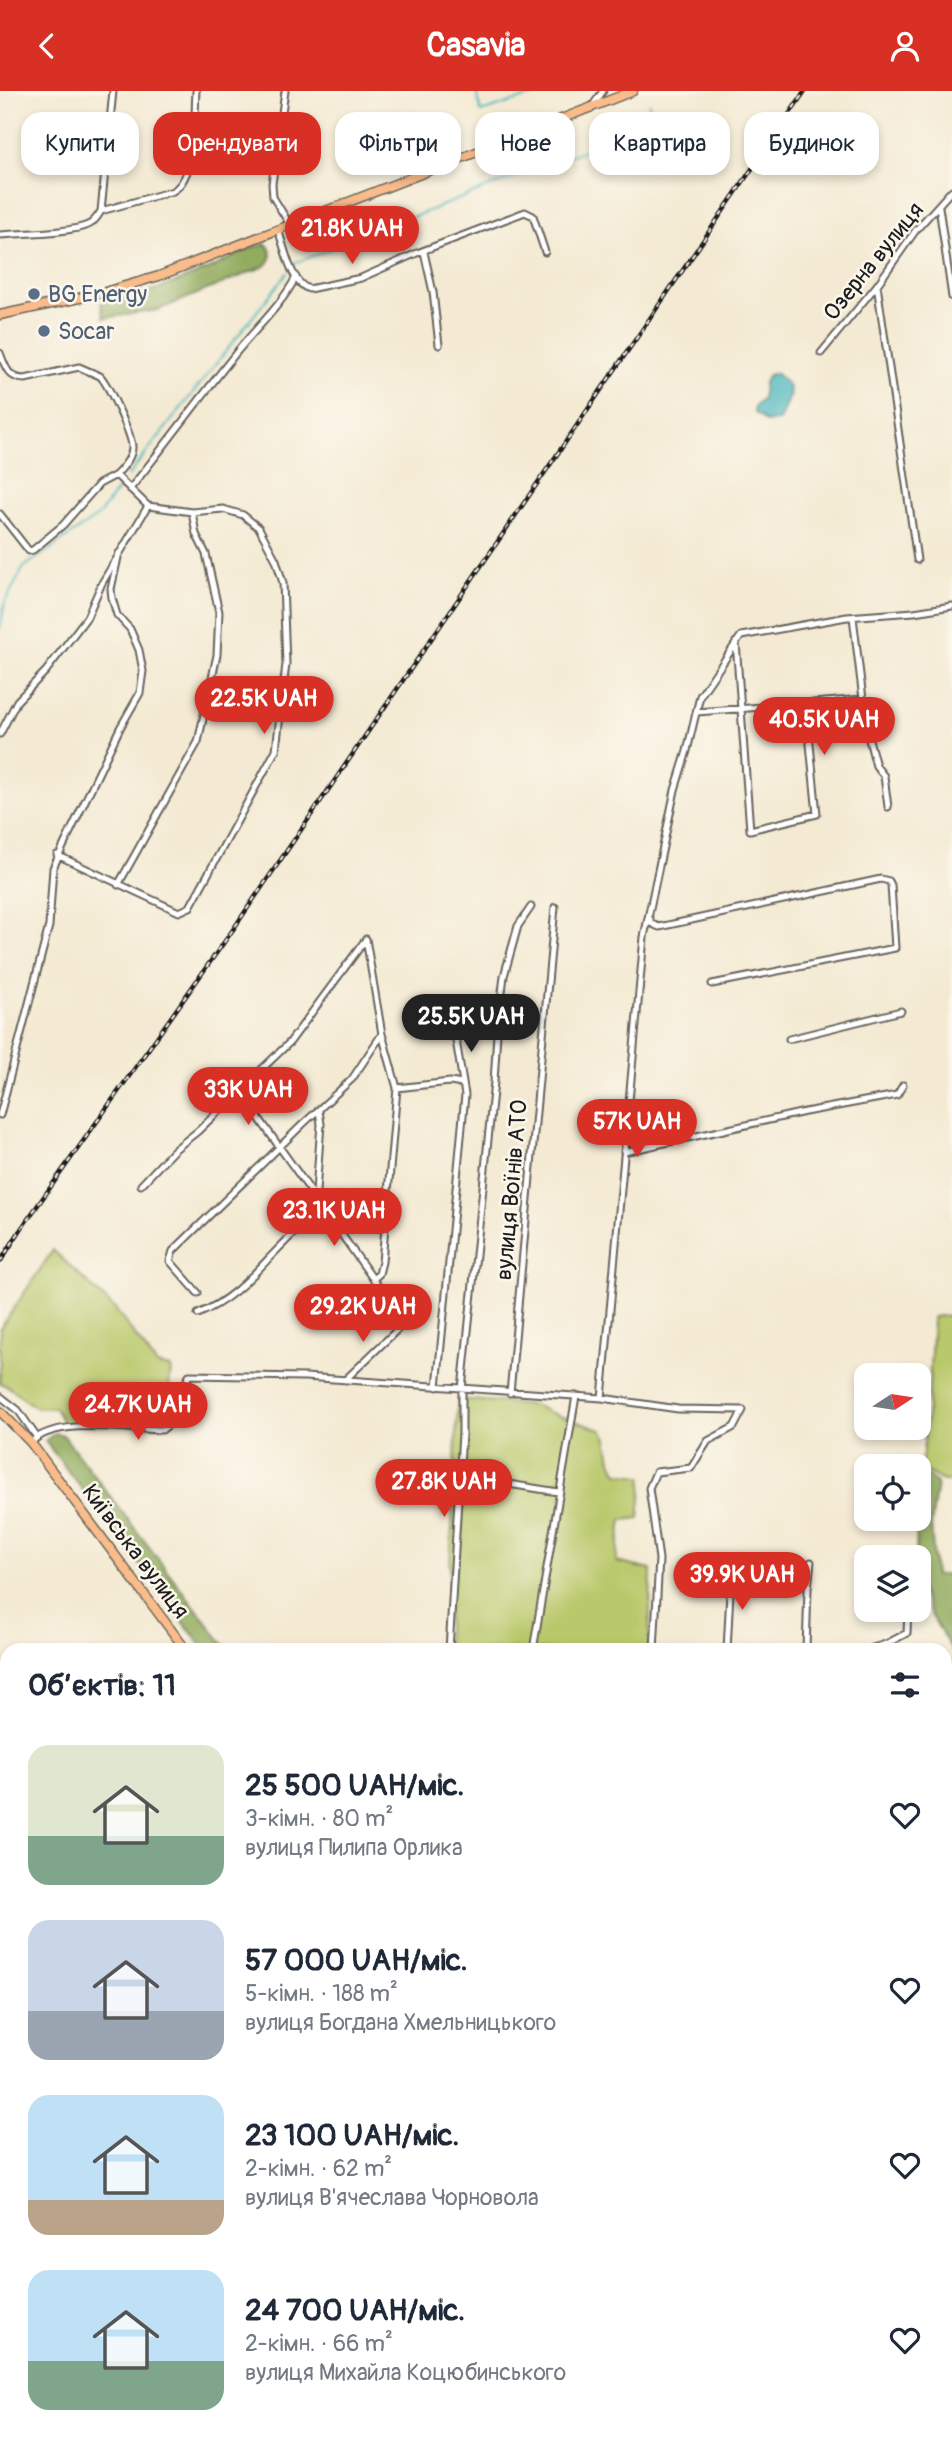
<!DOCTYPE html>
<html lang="uk">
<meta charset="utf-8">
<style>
:root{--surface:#fff;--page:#f2f2f3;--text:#1f2937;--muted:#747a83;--accent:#d93025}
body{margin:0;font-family:Pangolin,sans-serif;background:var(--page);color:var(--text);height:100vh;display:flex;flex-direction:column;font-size:26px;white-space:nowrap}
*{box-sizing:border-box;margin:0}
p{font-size:23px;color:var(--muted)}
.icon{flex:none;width:38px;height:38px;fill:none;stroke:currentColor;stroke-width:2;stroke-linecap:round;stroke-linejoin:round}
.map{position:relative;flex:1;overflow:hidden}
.side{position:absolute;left:0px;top:1552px;width:952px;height:800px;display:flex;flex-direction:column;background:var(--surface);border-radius:21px 21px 0 0;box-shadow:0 4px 10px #0003}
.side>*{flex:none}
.top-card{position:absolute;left:21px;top:21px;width:910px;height:63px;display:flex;gap:14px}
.needle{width:46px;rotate:78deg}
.controls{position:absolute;left:854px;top:1272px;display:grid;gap:14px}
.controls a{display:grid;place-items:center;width:77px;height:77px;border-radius:14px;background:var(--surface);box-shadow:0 4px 10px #0003;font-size:35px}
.price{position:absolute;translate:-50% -60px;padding:0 16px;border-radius:24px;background:var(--accent);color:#fff;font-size:23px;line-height:46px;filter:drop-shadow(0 2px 4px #0008)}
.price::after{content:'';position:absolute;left:50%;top:42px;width:21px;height:16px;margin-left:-10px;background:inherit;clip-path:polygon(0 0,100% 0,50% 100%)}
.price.selected{background:#222;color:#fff}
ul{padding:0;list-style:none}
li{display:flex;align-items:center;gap:21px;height:175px;padding:0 28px}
li span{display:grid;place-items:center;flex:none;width:196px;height:140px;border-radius:21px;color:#555}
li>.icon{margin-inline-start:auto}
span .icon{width:84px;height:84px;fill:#fffc;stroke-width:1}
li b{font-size:30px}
h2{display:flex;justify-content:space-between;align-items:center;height:84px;padding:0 28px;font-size:30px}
.chip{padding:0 24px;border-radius:21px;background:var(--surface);box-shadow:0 4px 10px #0003;font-size:24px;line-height:63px}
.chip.selected{background:var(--accent);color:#fff}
header{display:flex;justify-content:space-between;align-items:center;height:91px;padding:0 28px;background:var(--accent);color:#fff;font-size:32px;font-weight:700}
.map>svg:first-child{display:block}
.green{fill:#b9c86a;stroke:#6a7243;stroke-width:2}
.forest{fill:#92ac5e;stroke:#57643d;stroke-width:2}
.water{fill:#43b3ba;stroke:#30686b;stroke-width:2}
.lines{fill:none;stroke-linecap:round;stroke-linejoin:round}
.stream{stroke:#43b3ba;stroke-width:2}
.minor-casing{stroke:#68645c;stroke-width:9}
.highway-casing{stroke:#68645c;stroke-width:11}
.minor{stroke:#fff;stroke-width:5}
.highway{stroke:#f9bc8a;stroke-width:8}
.rail-casing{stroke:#1c1c1c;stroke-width:4.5}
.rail{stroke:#fbf7ec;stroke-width:2;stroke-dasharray:5;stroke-linecap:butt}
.service-dot{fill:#5c6f8a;stroke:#fbf7ec;stroke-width:2.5}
.labels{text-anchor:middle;stroke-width:5;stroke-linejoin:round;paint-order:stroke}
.street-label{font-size:23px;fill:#1c1c1c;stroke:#fbf7ec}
.service-label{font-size:23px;fill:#4e5e75;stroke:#fbf7ec;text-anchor:start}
</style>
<header><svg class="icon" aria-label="back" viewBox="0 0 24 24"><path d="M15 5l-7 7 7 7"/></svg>Casavia<svg class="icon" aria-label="person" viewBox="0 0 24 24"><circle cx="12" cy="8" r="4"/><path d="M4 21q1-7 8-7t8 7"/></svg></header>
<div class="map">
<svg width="952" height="2351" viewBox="0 0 952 2351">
<rect width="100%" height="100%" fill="#fbf7ec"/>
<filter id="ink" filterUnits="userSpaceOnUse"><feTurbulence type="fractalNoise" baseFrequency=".0143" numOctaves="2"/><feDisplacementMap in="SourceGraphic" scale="14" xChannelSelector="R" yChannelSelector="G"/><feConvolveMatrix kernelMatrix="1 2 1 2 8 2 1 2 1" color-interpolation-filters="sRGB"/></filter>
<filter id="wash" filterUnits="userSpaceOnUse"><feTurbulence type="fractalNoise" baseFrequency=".00686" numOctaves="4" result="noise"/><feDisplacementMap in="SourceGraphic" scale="28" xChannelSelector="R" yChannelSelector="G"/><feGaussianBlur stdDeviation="1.57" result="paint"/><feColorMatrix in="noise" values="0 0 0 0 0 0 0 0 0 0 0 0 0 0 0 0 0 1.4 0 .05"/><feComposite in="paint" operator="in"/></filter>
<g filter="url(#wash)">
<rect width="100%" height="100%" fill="#f4ead3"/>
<path class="green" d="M53 1159 115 1218 157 1274 171 1277 166 1330 163 1335 64 1333 55 1317H36L9 1296 0 1292V1238Z
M952 1224V1390H943L921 1378 928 1316 933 1226Z
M458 1308 534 1314 548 1321 602 1339 607 1347 611 1369 618 1382 640 1385 643 1387 639 1427 622 1429 616 1471 651 1479 649 1559H446Z
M945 1886H952V1954L945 1947Z
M945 2243H952V2351H809L807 2345H945Z
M338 2345H455L438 2351H336Z"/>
<path class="forest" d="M266 153C272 158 271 163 270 170L263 176 158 219 104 227 101 212 161 197 207 179 253 156Z
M55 1342 63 1344 228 1559H205L45 1350Z
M924 1383 937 1392 931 1434 935 1485 952 1483V1559L930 1522 919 1494V1466H916L917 1428H919Z
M952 1570V1874H945V1574Z"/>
<path class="water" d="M776 282 788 294 790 303 779 330 766 331 754 321 755 314 762 309 764 291 768 284Z"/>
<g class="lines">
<path class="stream" d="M476 0 481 21 547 0
M295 172 651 33 649 12
M128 385 287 182
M0 538 5 511 24 476 98 425 122 393"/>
</g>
</g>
<g filter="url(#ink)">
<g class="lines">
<g class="minor-casing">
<path id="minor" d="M285 0 272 93 273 106 290 134
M593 14 603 0
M939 116 952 206
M101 120 173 100C198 84 194 27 196 0
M278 139C285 156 290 192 309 198L361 187 417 162 525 121 533 125 545 161
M0 144C22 142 73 142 90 133 96 129 98 125 101 120L113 0
M424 161 433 201 439 254
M877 194 917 469
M0 262C5 275 8 288 25 288L79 276 100 285C108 293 132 344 132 356 132 367 123 376 116 384
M821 262 877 194 916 139 952 99
M116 384 148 415
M130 398C166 353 200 307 236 262 256 237 281 215 296 186
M0 423 29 460 33 459 63 434 99 393 116 384
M853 526 867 641 876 675 884 685 888 716
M736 551 750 739 817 723 806 613
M697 621 864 608
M0 643 17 610 46 580 87 526 102 492 148 415
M57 764 179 821 190 816 276 659 286 573 283 492 276 469 259 437 243 424 223 418 192 421 148 415
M118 794 198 651 217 564 219 521 206 463 196 443 192 421
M650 828V832L659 836 881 788 889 790 891 794 895 857 712 893
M366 848 382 943 397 997 382 1171 379 1183 373 1188
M789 948 901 920
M397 997 450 991 462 993
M239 999 400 1226 399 1237 345 1289
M0 1024 49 835 53 777 120 637 140 602 143 580 139 559 130 538 117 524 112 507 111 498 119 462
M624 1061 805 1021 897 1004 903 994
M141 1094 174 1059 198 1040 290 951 366 848
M198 1202 170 1170 173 1160 303 1033 352 988 382 943
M198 1223C238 1206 256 1179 286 1150 296 1140 307 1130 318 1120L316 1101 321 1033 319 1020
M437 1296 465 1004 454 937
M510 1302 555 816
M0 1305 18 1319 36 1345
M602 1307 644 846 675 699 687 660 700 605 741 545 847 526 914 521 952 515
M31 1352C54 1326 127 1338 162 1339L168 1334 189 1284 305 1286 602 1307 678 1318 743 1319 734 1336 708 1350 691 1377 656 1381 649 1397 659 1468 654 1559
M459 1385 558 1401
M449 1559 462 1342V1298L494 991 497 942 504 885 518 835 531 816
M533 1559 576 1305
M727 1559 731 1482
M806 1559 808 1497 811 1471
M866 1559 886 1553 907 1542 908 1519
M0 1836H7
M945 1880H952
M945 1953 952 1960
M945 2026H952
M945 2101 952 2089
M945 2122 952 2126
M945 2322 952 2321
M816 2345V2351"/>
</g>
<g class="highway-casing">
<path id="highway" d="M0 224 98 203 159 185 633 0
M0 1320 31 1352 186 1559
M767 2345 769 2351"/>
</g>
<use href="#minor" class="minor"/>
<use href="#highway" class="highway"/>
<g class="rail-casing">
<path id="rail" d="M0 1171 23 1135 232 840 805 0
M0 1637 7 1636
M0 1873 7 1870"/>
</g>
<use href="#rail" class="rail"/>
</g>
</g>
<g class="service-dot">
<circle cx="34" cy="203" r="7"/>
<circle cx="44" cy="240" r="7"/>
</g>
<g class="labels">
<g class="street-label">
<text transform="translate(873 170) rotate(-51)" y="8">Озерна вулиця</text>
<text transform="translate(511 1099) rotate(-85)" y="8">вулиця Воїнів АТО</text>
<text transform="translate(136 1460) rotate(53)" y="8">Київська вулиця</text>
</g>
<g class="service-label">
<text x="48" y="211">BG Energy</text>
<text x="58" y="248">Socar</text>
</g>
</g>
</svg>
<div class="controls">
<a><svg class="needle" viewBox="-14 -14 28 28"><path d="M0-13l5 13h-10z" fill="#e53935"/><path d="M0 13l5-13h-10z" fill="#747a83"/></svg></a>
<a><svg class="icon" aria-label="locate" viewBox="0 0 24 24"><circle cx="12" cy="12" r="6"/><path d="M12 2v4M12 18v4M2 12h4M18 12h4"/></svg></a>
<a><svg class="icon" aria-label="layers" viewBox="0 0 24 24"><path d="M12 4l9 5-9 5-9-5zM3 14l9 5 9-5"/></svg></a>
</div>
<b class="price" style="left:352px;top:175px">21.8K UAH</b>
<b class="price" style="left:264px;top:645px">22.5K UAH</b>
<b class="price" style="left:824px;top:666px">40.5K UAH</b>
<b class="price selected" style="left:471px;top:963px">25.5K UAH</b>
<b class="price" style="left:248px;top:1036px">33K UAH</b>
<b class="price" style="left:637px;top:1068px">57K UAH</b>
<b class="price" style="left:334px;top:1157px">23.1K UAH</b>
<b class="price" style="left:363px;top:1253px">29.2K UAH</b>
<b class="price" style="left:138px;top:1351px">24.7K UAH</b>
<b class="price" style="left:444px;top:1428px">27.8K UAH</b>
<b class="price" style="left:742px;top:1521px">39.9K UAH</b>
<div class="top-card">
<a class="chip">Купити</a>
<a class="chip selected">Орендувати</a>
<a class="chip">Фільтри</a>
<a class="chip">Нове</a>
<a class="chip">Квартира</a>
<a class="chip">Будинок</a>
</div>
<section class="side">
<h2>Об’єктів: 11<svg class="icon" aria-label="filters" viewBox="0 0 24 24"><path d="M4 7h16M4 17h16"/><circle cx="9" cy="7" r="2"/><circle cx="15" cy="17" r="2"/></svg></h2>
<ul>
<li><span style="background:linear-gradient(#dfe7d0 65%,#7fa58c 0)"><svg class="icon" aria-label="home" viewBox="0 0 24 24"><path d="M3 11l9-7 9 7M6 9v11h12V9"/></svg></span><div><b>25 500 UAH/міс.</b><p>3-кімн. · 80 m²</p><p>вулиця Пилипа Орлика</p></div><svg class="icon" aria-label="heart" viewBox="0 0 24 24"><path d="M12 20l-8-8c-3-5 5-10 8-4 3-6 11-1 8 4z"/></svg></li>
<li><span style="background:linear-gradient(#c9d6e8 65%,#9aa5b1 0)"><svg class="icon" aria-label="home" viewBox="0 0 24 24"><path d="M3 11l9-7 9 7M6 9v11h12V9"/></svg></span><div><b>57 000 UAH/міс.</b><p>5-кімн. · 188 m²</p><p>вулиця Богдана Хмельницького</p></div><svg class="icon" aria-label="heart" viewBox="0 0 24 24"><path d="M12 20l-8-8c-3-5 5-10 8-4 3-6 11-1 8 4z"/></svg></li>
<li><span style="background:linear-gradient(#bfe0f5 75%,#b9a48a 0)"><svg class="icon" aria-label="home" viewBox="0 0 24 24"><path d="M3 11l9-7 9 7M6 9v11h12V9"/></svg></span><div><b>23 100 UAH/міс.</b><p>2-кімн. · 62 m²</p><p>вулиця В'ячеслава Чорновола</p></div><svg class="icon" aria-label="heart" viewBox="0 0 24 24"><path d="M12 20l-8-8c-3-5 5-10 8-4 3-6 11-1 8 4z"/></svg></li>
<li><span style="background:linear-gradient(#bfe0f5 65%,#7fa58c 0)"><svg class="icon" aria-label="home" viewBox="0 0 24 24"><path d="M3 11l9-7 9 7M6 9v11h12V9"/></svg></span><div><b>24 700 UAH/міс.</b><p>2-кімн. · 66 m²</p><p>вулиця Михайла Коцюбинського</p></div><svg class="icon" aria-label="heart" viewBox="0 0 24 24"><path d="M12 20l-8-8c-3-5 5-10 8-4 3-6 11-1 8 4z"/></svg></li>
</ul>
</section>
</div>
